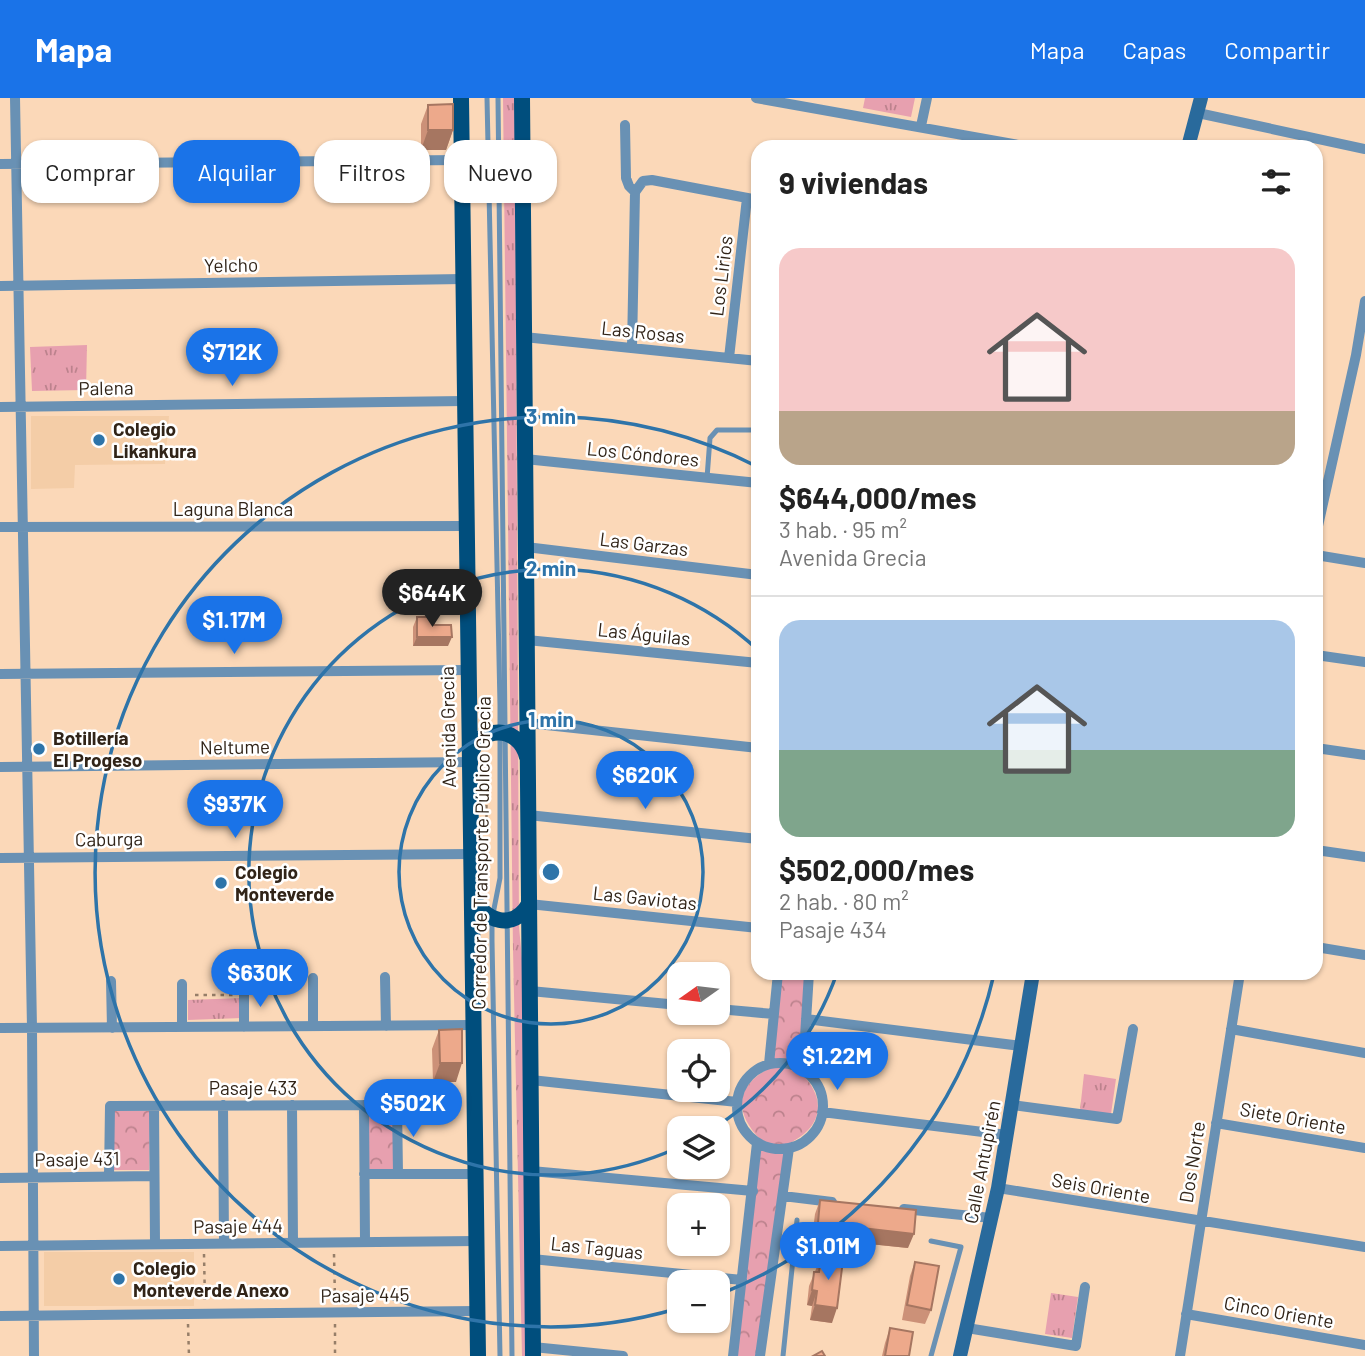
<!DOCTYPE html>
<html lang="es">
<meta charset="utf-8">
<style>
:root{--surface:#fff;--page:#f6f6f6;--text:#222;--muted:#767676;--line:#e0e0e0;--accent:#1a73e8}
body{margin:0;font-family:Barlow,sans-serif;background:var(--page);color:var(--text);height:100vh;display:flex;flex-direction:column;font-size:26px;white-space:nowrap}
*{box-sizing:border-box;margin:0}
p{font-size:23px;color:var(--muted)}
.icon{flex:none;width:38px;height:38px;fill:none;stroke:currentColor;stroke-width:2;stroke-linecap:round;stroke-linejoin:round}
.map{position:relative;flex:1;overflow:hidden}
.side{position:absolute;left:751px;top:42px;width:572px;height:840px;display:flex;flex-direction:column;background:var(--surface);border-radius:21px;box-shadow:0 2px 5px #0004}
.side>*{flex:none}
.top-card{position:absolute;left:21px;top:42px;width:625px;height:63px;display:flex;gap:14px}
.needle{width:46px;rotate:256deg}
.fabs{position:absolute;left:667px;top:864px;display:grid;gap:14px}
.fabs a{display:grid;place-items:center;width:63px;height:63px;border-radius:14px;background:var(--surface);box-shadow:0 2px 5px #0004;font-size:35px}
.price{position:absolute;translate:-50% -60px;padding:0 16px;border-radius:24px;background:var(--accent);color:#fff;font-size:23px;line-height:46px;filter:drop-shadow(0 2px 4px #0008)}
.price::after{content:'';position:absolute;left:50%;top:42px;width:21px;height:16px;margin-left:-10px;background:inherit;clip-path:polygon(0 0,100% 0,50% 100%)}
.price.on{background:#222;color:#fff}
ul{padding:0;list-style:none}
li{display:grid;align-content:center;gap:14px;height:371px;padding:0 28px}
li+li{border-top:2px solid var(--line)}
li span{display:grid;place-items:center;height:217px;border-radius:21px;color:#555}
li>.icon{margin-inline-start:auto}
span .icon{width:126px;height:126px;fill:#fffc;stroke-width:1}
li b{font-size:30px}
h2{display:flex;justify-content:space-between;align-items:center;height:84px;padding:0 28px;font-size:30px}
.chip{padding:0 24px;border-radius:21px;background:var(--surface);box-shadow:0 2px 5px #0004;font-size:24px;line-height:63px}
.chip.on{background:var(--accent);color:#fff}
header{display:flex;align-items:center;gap:42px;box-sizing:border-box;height:98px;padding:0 35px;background:var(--accent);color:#fff}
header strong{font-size:33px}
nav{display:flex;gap:38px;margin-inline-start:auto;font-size:24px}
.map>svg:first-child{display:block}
.built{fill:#f4cda7}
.grass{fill:url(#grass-tufts)}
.park{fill:url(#park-crowns)}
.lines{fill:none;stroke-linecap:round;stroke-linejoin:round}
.path{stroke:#967e68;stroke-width:2.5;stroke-dasharray:3.5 5;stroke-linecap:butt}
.lane{stroke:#6991b4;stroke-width:5}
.street{stroke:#6991b4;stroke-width:10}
.secondary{stroke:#296a9c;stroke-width:14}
.primary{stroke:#004e7d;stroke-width:16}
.wall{fill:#cc9178}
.shaded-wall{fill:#a67661}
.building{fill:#eda98b;stroke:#a67661;stroke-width:2}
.ring{fill:none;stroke:#2e74a9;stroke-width:3.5}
.poi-dot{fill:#2e74a9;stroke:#fff;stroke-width:2.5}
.labels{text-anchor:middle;stroke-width:5;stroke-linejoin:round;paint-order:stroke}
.street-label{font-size:19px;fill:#312418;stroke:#fff}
.poi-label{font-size:19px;font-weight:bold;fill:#312418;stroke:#fff;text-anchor:start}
.centre{fill:#2e74a9;stroke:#fff;stroke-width:3.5}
.ring-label{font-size:21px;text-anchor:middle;font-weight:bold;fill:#2e74a9;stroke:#fff;stroke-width:5;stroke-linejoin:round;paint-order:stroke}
</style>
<header>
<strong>Mapa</strong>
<nav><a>Mapa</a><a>Capas</a><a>Compartir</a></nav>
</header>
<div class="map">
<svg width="1365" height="1258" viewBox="0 0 1365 1258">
<defs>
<pattern id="grass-tufts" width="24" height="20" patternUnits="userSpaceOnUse" patternTransform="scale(1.75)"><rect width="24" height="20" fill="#e7a0af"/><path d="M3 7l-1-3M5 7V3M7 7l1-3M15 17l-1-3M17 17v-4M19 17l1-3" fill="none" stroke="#bc828d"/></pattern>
<pattern id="park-crowns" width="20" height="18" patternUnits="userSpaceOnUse" patternTransform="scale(1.75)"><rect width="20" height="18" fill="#e7a0af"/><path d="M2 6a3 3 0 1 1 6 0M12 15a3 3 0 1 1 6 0" fill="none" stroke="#bc828d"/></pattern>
</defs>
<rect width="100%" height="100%" fill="#fbd8b8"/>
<path class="built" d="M31 318H169L165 366 75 367 74 390 31 391Z
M44 1154H194V1208H44Z"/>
<path class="grass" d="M503 0H515L519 829 526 903 529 1258H522L513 852Z
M865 0H915L911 19 863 10Z
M87 247 86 292 32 293 30 249Z
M242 900V920L188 922V902Z
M1084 976 1116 981 1111 1016 1080 1012Z
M1051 1195 1078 1199 1072 1240 1045 1236Z"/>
<path class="park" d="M780 875H808L801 975C828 1002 822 1030 788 1046L760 1258H736L760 1041C734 1014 735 988 770 970Z
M368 1010H395V1072H368Z
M114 1013H150L149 1072H113Z"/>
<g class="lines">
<path class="path" d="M486 656 487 779
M195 897H233
M204 1156 205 1205
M334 1156 335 1202
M188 1226 189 1258
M335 1226V1258"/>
<path class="lane" d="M487 0 500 607V780L492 821V843L500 1258
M498 0 512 1258
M707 380 710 340 717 332H758
M783 1258 797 1122
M931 1258 961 1149 931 1143"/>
<path class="street" d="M15 0 32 930 34 1258
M756 0 1030 49
M1198 15 1365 51
M625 27 626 80 629 88 635 94 632 250
M921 28 927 0
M0 66 461 62
M635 94 643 83 652 82 758 102
M0 188 463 181
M524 239 758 263
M729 260 747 100
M0 309 464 303
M525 361 758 385
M0 429 466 428
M1316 437 1356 257 1365 203
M526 449 758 477
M1316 457 1365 465
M527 542 758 565
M1316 557 1365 564
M0 576 468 572
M528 625 758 650
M1316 650 1365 657
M0 669 470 664
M528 717 758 741
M1316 752 1365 759
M0 760 471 756
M529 806 758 830
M1316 849 1365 857
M385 879 386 928
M313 880V928
M111 883 112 930
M182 886V929
M530 893 679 907
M244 894V929
M718 911 774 916
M806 921 1021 948
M0 930 473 927
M1231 931 1365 955
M737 1008a43 43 0 1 1 86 0a43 43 0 1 1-86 0Z
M769 966 778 875
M803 971 809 875
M531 982 737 1004
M223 1007 224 1145
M292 1007 293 1145
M364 1007 365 1144
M1012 1007 1117 1021 1133 931
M154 1008 155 1146
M822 1014 1007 1037
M1216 1025 1365 1050
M531 1073 753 1093
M364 1076H475
M109 1079 110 1008 397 1007 398 1076
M0 1080 154 1078
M998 1090 1365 1149
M783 1098 832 1104
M904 1111 991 1120
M0 1148 476 1143
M532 1161 742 1182
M1186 1216 1365 1247
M0 1218 477 1213
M967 1230 1076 1248 1085 1189
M533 1249 623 1258
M733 1258 757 1045
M760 1258 789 1050
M1180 1258 1240 875"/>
<path class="secondary" d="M1188 49 1201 0
M960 1258 998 1090 1033 875"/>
<path class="primary" d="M461 0 478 1258
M522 0 533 1258
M470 658C479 626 519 627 527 659
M473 799C485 824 513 833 529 806"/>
</g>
<path class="wall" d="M428 7 453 32 446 52H421V26Z
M417 519 434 527 448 548H413V529Z
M439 932 456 984H433L432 951Z
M820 1102 908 1150 812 1140 815 1116Z
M821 1159 832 1225 810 1222 812 1208 807 1207 809 1188Z
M915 1164 931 1212 925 1226 902 1222 910 1178Z
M890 1230 909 1258H882L885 1245Z"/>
<path class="shaded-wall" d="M428 32H453L446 52H421Z
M417 539H452L448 548H413Z
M440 965H462L456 984H433Z
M818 1125 914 1136 908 1150 812 1140Z
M812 1192 817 1193 812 1208 807 1207Z
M815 1207 837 1210 832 1225 810 1222Z"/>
<path class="building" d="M453 6V32H428V7Z
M417 519H434V527H451L452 539H417Z
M462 931V965H440L439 932Z
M820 1102 916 1112 914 1136 818 1125Z
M821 1159 843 1162 837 1210 815 1207 817 1193 812 1192 814 1174H819Z
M915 1164 939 1168 931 1212 907 1207Z
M890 1230 913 1234 909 1258H885Z
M822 1253 825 1258H813Z"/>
<g class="ring">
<circle cx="551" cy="774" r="152"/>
<path d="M837 875A303 303 0 0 1 714 1030M677 1050A303 303 0 1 1 758 552"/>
<path d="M994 876A455 455 0 0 1 718 1197M676 1211A455 455 0 1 1 758 369"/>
</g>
<g class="poi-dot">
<circle cx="99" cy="342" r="7"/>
<circle cx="39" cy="651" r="7"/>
<circle cx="221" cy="785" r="7"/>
<circle cx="119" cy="1181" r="7"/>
</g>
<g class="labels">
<g class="street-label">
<text transform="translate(231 167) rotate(-1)" y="7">Yelcho</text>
<text transform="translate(721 178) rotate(-83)" y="7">Los Lirios</text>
<text transform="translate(643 234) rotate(6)" y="7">Las Rosas</text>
<text transform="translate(106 290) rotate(-1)" y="7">Palena</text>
<text transform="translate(643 356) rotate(6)" y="7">Los Cóndores</text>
<text x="233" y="418">Laguna Blanca</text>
<text transform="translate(644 446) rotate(7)" y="7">Las Garzas</text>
<text transform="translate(644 536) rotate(6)" y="7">Las Águilas</text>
<text transform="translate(448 629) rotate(-91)" y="7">Avenida Grecia</text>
<text transform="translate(235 649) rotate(-1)" y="7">Neltume</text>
<text transform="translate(109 741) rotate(-1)" y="7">Caburga</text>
<text transform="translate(481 755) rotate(-89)" y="7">Corredor de Transporte Público Grecia</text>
<text transform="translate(645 800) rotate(6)" y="7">Las Gaviotas</text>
<text x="253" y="997">Pasaje 433</text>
<text transform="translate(1293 1020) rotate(10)" y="7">Siete Oriente</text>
<text transform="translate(77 1061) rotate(-1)" y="7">Pasaje 431</text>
<text transform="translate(982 1064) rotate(-79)" y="7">Calle Antupirén</text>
<text transform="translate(1192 1064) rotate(-81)" y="7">Dos Norte</text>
<text transform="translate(1101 1090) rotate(10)" y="7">Seis Oriente</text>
<text transform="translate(238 1128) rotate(-1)" y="7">Pasaje 444</text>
<text transform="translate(597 1150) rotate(6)" y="7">Las Taguas</text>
<text transform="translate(365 1197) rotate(-1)" y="7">Pasaje 445</text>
<text transform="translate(1279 1214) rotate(10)" y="7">Cinco Oriente</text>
</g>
<g class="poi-label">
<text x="113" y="338">Colegio<tspan x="113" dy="22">Likankura</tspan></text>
<text x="53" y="647">Botillería<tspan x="53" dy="22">El Progeso</tspan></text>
<text x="235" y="781">Colegio<tspan x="235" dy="22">Monteverde</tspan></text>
<text x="133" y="1177">Colegio<tspan x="133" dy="22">Monteverde Anexo</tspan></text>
</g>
</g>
<circle cx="551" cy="774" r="10" class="centre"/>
<g class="ring-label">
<text x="551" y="326">3 min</text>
<text x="551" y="478">2 min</text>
<text x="551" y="629">1 min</text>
</g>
</svg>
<div class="fabs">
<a><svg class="needle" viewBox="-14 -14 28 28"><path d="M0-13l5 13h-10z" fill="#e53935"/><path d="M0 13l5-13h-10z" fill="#767676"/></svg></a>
<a><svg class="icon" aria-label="locate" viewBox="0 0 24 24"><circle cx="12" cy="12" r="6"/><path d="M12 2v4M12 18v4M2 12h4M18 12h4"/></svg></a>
<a><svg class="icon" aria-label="layers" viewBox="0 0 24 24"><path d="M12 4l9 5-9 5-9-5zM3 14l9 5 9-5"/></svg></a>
<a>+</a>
<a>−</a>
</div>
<b class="price" style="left:232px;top:290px">$712K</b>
<b class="price on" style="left:432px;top:531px">$644K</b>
<b class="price" style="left:234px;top:558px">$1.17M</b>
<b class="price" style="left:645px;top:713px">$620K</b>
<b class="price" style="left:235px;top:742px">$937K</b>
<b class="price" style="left:260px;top:911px">$630K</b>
<b class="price" style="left:837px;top:994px">$1.22M</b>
<b class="price" style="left:413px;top:1041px">$502K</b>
<b class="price" style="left:828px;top:1184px">$1.01M</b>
<div class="top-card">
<a class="chip">Comprar</a>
<a class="chip on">Alquilar</a>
<a class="chip">Filtros</a>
<a class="chip">Nuevo</a>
</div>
<section class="side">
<h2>9 viviendas<svg class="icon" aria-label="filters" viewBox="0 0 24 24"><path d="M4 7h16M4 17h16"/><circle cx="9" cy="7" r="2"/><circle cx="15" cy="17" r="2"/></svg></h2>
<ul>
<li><span style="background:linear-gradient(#f6c9c9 75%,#b9a48a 0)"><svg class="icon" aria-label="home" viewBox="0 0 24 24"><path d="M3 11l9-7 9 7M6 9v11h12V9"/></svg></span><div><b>$644,000/mes</b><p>3 hab. · 95 m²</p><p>Avenida Grecia</p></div></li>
<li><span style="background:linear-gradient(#a9c7e8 60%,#7fa58c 0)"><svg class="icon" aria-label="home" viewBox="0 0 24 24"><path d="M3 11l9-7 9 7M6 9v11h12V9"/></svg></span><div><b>$502,000/mes</b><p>2 hab. · 80 m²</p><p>Pasaje 434</p></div></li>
</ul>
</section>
</div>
